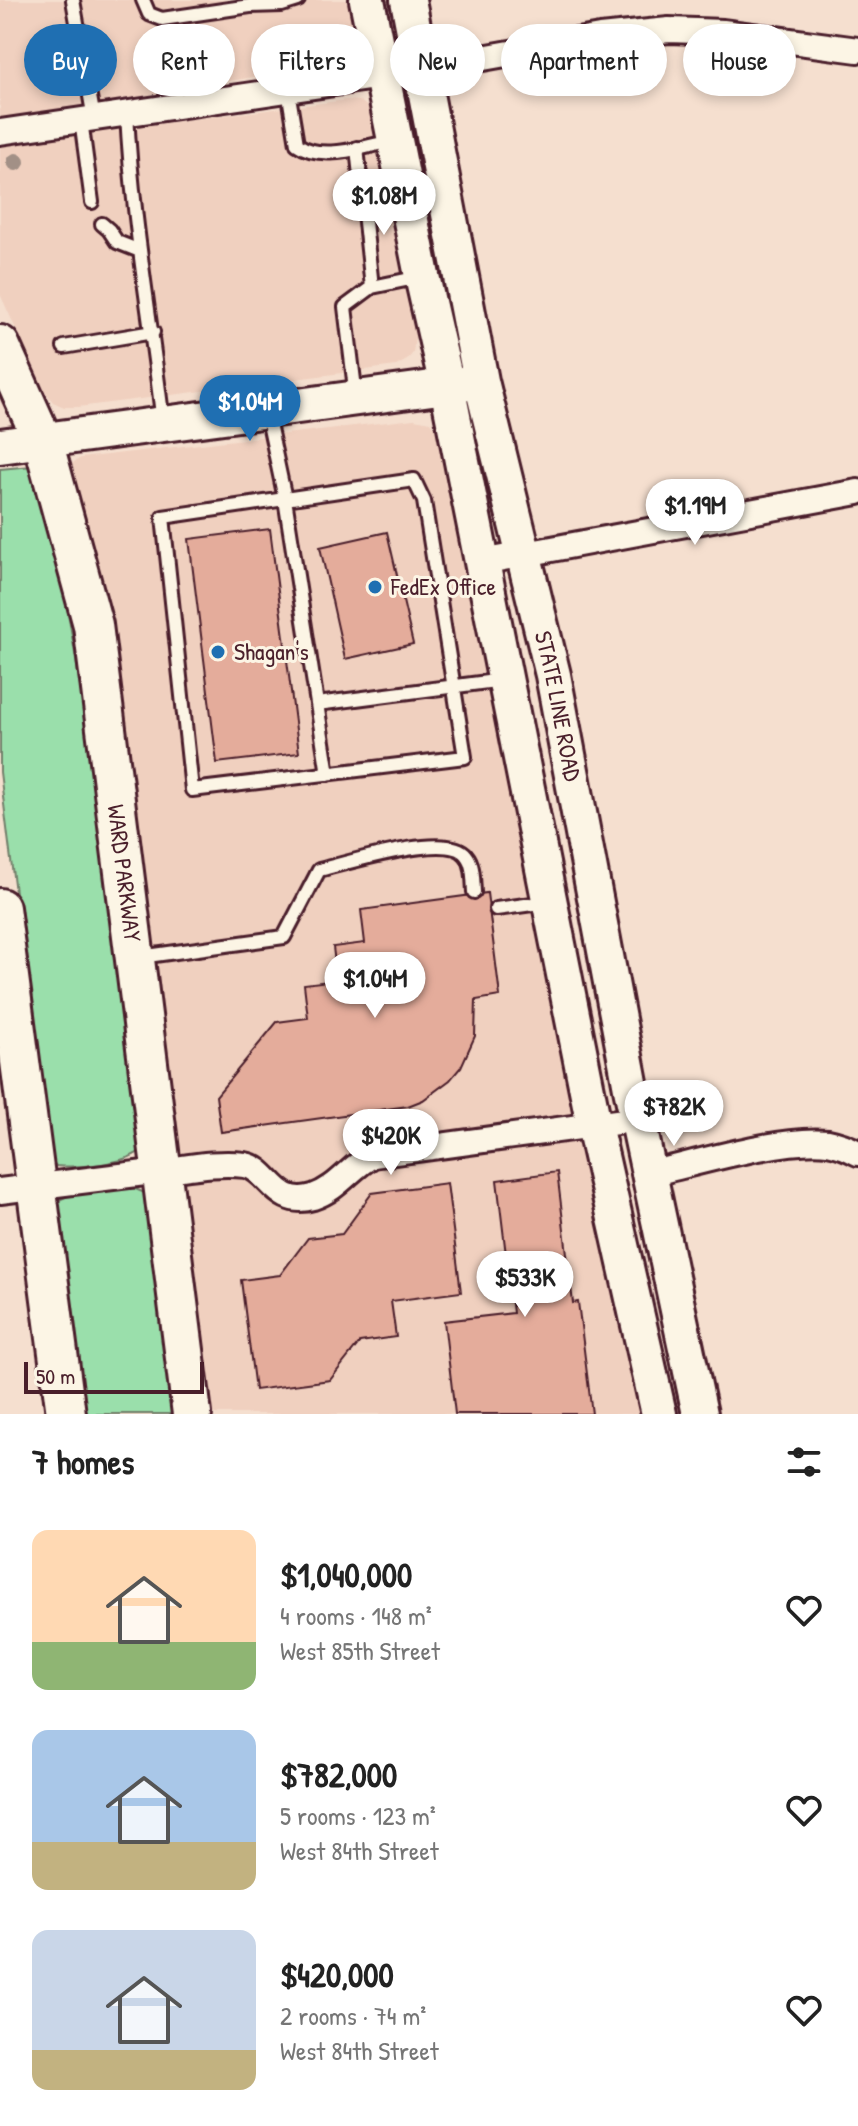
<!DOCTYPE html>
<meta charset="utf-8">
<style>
:root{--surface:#fff;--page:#f6f6f6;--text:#222;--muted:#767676;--accent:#1f6fb2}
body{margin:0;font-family:"Patrick Hand",sans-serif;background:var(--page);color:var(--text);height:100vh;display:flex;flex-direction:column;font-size:30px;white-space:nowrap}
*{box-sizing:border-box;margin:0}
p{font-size:26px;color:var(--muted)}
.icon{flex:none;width:44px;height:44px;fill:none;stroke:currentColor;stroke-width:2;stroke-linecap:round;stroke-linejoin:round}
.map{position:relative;height:1414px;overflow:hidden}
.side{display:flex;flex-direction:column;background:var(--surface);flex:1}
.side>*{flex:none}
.guide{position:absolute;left:24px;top:24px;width:810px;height:72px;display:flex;gap:16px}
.scale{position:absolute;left:24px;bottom:20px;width:180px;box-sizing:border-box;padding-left:8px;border:4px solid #4a1f2b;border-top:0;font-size:22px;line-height:28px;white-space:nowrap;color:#4a1f2b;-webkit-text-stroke:6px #fcf5e5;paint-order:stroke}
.price{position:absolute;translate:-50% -68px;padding:0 18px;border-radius:28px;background:#fff;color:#222;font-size:26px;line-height:52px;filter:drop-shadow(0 2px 4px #0008)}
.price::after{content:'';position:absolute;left:50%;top:48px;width:24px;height:18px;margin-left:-12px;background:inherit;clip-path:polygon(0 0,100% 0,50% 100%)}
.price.on{background:var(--accent);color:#fff}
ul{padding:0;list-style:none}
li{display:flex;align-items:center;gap:24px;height:200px;padding:0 32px}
li span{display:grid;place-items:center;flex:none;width:224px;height:160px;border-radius:16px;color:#555}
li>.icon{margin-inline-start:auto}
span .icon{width:96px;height:96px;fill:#fffc;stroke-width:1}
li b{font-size:34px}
h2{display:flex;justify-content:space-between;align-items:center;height:96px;padding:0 32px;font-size:34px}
.pill{padding:0 28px;border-radius:36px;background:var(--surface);box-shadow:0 4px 12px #0003;font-size:28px;line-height:72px}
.pill.on{background:var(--accent);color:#fff}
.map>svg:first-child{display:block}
.built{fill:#f0d0bf}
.green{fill:#9adfab;stroke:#727f6b;stroke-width:2}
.building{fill:#e4ac9b;stroke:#4a1f2b;stroke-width:2}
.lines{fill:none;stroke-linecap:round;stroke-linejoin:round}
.service-casing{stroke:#4a1f2b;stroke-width:18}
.minor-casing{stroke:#4a1f2b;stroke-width:30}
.secondary-casing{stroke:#4a1f2b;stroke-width:40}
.primary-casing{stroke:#4a1f2b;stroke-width:44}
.service{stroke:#fcf5e5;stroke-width:12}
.minor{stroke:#fcf5e5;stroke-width:24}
.secondary{stroke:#fcf5e5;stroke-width:34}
.primary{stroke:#fcf5e5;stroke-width:38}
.tree{fill:#a29086}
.poi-dot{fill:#1f6fb2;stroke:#fcf5e5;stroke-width:3}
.labels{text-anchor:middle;stroke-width:6;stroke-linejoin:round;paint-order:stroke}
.poi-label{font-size:24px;fill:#4a1f2b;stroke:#fcf5e5;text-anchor:start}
.street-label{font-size:24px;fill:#4a1f2b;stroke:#fcf5e5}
</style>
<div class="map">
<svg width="858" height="1414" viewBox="0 0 858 1414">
<rect width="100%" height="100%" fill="#f5dfcf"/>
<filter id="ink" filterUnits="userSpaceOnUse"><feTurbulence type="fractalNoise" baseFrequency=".0125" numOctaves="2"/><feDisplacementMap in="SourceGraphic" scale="16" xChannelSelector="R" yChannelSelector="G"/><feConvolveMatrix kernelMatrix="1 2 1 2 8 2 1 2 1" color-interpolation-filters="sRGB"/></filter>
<g filter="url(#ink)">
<path class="built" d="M0 0H366L376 56 0 120Z
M347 100 360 101 368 107 374 119 416 330 413 353 407 360 396 366 78 407H64L53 402 44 390 0 294V143Z
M414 419 431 422 440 436 523 857 642 1414H211L164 1052 125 724 106 622 70 480 69 465 81 458Z"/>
<path class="green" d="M32 466 60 568 74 647 103 836 140 1151C124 1164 78 1168 56 1166L48 1157 0 772V469Z
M133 1188 147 1194 180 1414H84L56 1211 59 1200 72 1194Z"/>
<path class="building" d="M270 529 299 753 217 763 189 539Z
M387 532 413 644 345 659 320 547Z
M487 893 500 996 476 1000 475 1036 461 1067 450 1080 423 1100 408 1106 221 1132 216 1096 277 1022 308 1018 304 984 337 980 333 947 365 943 361 910Z
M557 1172 573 1303 578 1302 592 1414H455L444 1321 513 1313 497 1180Z
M447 1183 461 1292 391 1301 396 1337 360 1342 330 1380 255 1390 241 1280 280 1275 308 1238 342 1234 372 1193Z"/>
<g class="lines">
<g class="service-casing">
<path id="service" d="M73 0 94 119
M143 0 149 14 162 19 250 6 282 5 298 0
M288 90 297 144C322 162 363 147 391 141
M127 113C132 217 151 320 163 423
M81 120 92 202
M357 148 372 287 420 277
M102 224 109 230 117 242 140 251
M64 347 153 332
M356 397 345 307 372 287
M267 414 285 499 328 774
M414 480 424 501 465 757 192 790 163 517Z
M317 704 503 680
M496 909 547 902
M140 957 284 937 319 870C347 863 448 831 466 855 474 864 473 880 474 892"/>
</g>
<g class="minor-casing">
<path id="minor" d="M0 132 382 76 600 37 669 30 723 32 858 50
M482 562 858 492
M649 1174C697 1163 782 1137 828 1142 838 1144 849 1148 858 1153
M0 1191C51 1185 102 1178 153 1172 182 1169 215 1161 245 1165 270 1169 275 1208 313 1197 338 1189 351 1166 373 1155L639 1119"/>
</g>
<g class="secondary-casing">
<g id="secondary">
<path d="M367 0 422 276 447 386 594 1125 659 1414"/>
<path id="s1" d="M408 0 481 381 553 675 631 1088 700 1414"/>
<path d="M0 446 469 383"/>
</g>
</g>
<g class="primary-casing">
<g id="primary">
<path id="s2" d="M0 345 43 441 93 625 192 1414"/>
<path d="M0 908 66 1414"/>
</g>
</g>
<use href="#service" class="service"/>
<use href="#minor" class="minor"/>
<use href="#secondary" class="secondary"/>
<use href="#primary" class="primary"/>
</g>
<circle class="tree" cx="16" cy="162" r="9"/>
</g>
<g class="poi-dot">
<circle cx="375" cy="587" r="8"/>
<circle cx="218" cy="652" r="8"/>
</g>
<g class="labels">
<g class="poi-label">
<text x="391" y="595">FedEx Office</text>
<text x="234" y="660">Shagan's</text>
</g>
<g class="street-label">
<text dy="8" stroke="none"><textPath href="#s1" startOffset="722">STATE LINE ROAD</textPath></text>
<text dy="8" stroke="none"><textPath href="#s2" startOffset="546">WARD PARKWAY</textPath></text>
</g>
</g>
</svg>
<div class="scale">50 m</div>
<b class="price" style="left:384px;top:237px">$1.08M</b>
<b class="price on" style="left:250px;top:443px">$1.04M</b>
<b class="price" style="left:695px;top:547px">$1.19M</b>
<b class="price" style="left:375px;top:1020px">$1.04M</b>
<b class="price" style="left:674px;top:1148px">$782K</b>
<b class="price" style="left:391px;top:1177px">$420K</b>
<b class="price" style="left:525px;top:1319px">$533K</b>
<div class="guide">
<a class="pill on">Buy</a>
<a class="pill">Rent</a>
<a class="pill">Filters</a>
<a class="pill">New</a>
<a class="pill">Apartment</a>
<a class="pill">House</a>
</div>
</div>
<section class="side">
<h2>7 homes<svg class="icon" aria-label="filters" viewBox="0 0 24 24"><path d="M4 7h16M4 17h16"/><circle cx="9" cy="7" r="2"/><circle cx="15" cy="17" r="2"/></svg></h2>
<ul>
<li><span style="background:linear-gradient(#ffd9b3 70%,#8fb573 0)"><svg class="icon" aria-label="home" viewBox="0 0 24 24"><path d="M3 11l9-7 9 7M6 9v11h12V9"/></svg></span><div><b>$1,040,000</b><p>4 rooms · 148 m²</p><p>West 85th Street</p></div><svg class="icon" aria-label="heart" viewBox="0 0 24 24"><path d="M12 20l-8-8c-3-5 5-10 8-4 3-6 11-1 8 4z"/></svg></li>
<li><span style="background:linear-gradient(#a9c7e8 70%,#c2b280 0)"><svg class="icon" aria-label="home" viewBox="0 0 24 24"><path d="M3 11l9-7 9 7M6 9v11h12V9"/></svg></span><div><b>$782,000</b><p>5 rooms · 123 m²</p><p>West 84th Street</p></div><svg class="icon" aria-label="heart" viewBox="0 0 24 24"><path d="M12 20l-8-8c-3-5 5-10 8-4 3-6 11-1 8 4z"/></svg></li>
<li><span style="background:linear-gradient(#c9d6e8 75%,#c2b280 0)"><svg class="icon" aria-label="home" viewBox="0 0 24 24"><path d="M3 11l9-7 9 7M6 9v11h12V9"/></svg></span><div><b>$420,000</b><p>2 rooms · 74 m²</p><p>West 84th Street</p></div><svg class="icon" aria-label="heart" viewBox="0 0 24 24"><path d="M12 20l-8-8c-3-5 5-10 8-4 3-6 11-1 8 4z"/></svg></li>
</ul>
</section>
